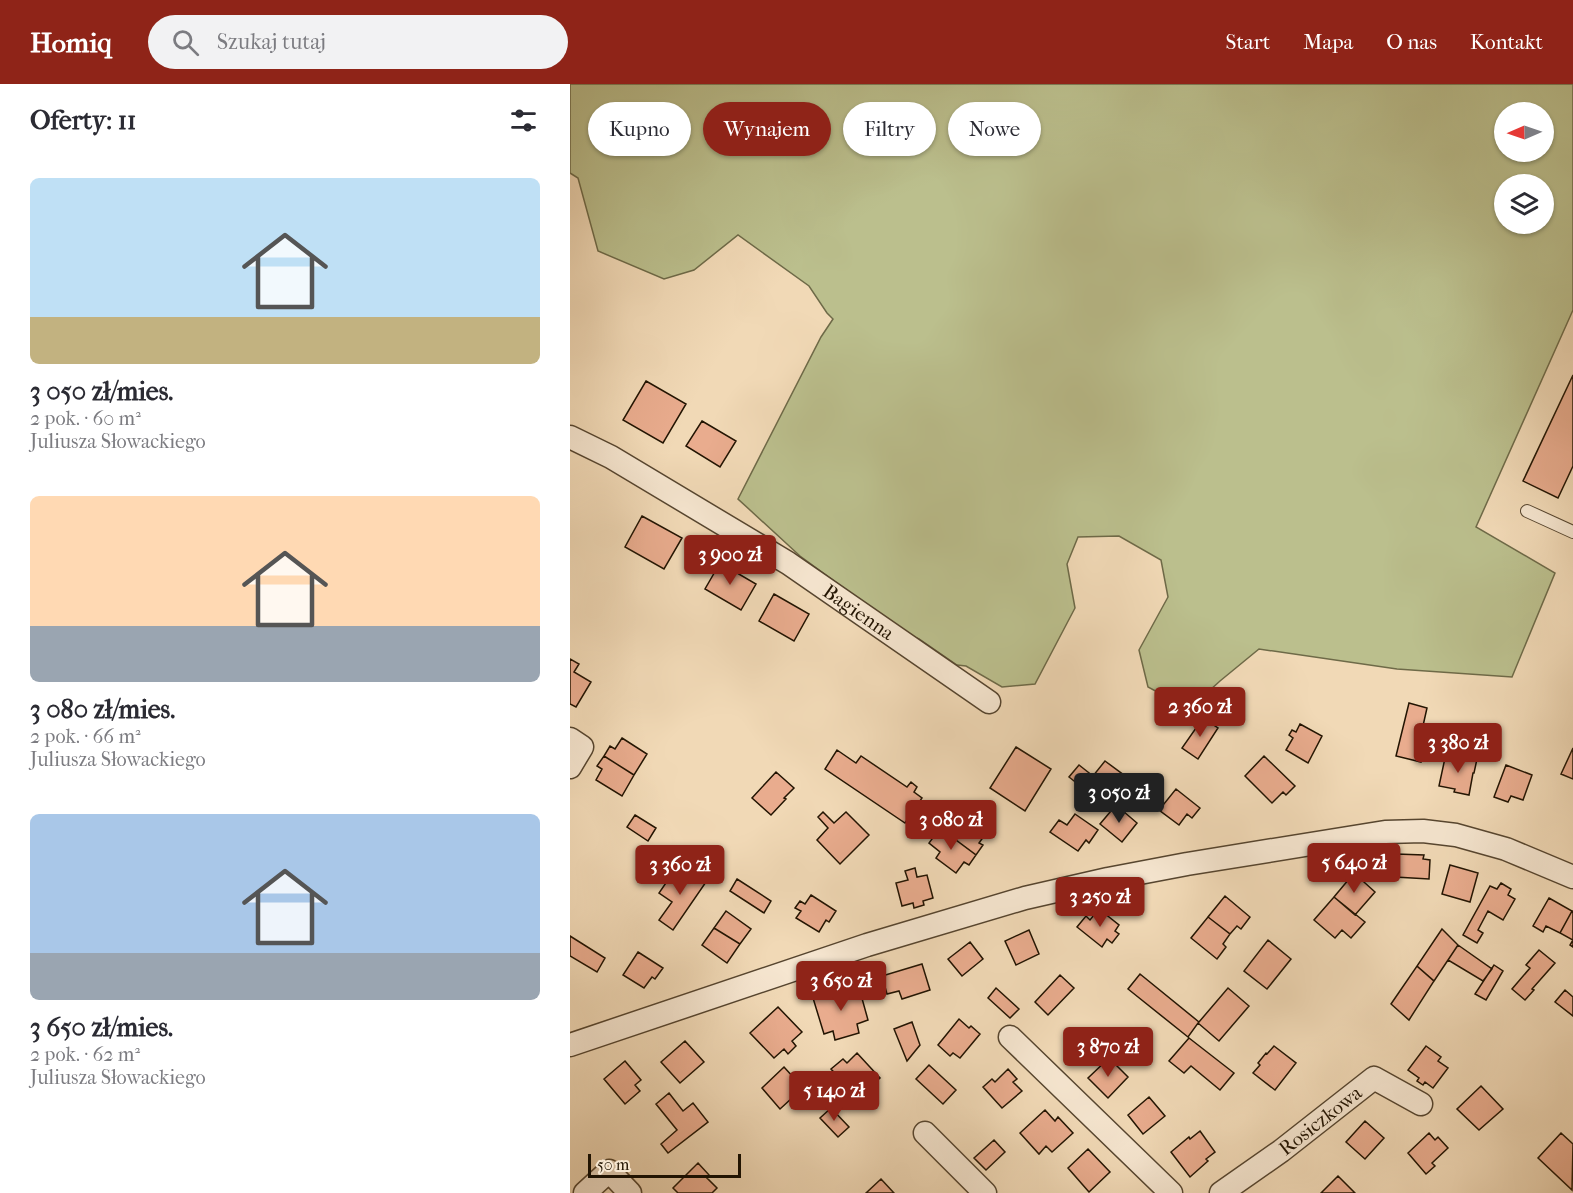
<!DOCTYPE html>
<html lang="pl">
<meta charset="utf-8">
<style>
:root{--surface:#fff;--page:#f2f2f3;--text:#2b2b33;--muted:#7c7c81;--accent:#8f2418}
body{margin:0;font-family:"IM FELL French Canon",serif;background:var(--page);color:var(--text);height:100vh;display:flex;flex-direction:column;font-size:22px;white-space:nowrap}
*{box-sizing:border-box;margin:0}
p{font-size:20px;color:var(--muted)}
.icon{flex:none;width:33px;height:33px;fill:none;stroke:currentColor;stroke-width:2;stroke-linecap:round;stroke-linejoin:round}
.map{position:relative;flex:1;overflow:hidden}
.sheet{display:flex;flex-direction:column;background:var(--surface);width:570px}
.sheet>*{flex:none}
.hud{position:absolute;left:18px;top:18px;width:570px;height:54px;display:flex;gap:12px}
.needle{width:39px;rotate:268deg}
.tools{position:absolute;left:924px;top:18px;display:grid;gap:12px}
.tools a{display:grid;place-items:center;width:60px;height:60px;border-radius:50%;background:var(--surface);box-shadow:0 2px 4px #0004;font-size:30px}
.scale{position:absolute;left:18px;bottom:15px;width:153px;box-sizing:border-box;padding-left:6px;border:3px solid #221402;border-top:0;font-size:16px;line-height:21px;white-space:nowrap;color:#221402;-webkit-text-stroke:4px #f6e6d0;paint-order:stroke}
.price{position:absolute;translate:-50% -51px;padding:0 14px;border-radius:6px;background:var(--accent);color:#fff;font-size:20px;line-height:39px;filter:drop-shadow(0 2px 3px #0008)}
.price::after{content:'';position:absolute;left:50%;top:36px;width:18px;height:14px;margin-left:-9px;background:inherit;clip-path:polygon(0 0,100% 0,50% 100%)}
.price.on{background:#222;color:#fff}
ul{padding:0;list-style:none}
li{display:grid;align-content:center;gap:12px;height:318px;padding:0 30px}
li span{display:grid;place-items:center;height:186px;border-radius:9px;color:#555}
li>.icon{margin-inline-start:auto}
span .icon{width:108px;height:108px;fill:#fffc;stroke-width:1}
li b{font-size:26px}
h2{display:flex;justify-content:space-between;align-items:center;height:72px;padding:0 30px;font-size:26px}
.chip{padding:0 21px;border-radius:27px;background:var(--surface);box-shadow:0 2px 4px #0004;font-size:21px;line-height:54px}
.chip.on{background:var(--accent);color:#fff}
header{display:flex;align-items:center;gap:36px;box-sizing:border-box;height:84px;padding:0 30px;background:var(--accent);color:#fff}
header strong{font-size:28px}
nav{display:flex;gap:33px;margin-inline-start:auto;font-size:21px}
.search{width:420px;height:54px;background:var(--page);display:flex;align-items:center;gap:15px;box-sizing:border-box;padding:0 21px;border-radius:33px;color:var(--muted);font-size:22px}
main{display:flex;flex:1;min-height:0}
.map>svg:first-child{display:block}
.green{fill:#bbbf8d;stroke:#6e6a48;stroke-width:1.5;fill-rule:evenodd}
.building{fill:#e9ac8e;stroke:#221402;stroke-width:1.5}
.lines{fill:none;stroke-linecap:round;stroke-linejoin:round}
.lane-casing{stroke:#56452f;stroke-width:14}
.street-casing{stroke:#56452f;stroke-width:25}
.lane{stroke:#f6e6d0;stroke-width:12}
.street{stroke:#f6e6d0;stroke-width:22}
.labels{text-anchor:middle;stroke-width:4.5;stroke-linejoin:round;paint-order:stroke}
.street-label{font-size:20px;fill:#221402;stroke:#f6e6d0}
</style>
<header>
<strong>Homiq</strong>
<div class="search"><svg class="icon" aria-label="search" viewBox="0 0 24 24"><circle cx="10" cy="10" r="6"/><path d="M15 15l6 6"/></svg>Szukaj tutaj</div>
<nav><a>Start</a><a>Mapa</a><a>O nas</a><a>Kontakt</a></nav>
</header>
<main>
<section class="sheet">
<h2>Oferty: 11<svg class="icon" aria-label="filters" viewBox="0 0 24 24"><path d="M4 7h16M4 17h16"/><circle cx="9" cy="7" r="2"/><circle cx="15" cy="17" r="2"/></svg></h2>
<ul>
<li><span style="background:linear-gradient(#bfe0f5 75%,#c2b280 0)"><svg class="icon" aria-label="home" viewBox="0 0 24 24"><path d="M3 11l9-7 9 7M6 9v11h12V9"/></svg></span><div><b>3 050 zł/mies.</b><p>2 pok. · 60 m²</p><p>Juliusza Słowackiego</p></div></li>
<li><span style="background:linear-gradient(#ffd9b3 70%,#9aa5b1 0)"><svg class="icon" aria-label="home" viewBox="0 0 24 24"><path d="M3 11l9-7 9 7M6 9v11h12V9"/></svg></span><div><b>3 080 zł/mies.</b><p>2 pok. · 66 m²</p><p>Juliusza Słowackiego</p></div></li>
<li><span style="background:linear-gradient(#a9c7e8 75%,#9aa5b1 0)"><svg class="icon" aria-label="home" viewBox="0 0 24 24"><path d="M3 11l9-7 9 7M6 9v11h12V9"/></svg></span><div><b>3 650 zł/mies.</b><p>2 pok. · 62 m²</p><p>Juliusza Słowackiego</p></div></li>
</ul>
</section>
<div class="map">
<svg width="1003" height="1109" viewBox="0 0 1003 1109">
<rect width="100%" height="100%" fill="#f1d9b6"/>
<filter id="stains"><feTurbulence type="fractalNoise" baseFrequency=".00333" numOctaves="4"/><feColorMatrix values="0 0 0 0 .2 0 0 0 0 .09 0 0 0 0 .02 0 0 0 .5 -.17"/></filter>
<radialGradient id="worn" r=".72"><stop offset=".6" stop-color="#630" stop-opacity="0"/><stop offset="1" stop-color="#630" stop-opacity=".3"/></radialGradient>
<path class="green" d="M0 0H1003V226L906 443 985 489 942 593 827 585 689 565 650 597 619 625 578 603 569 566 598 513 591 476 549 452 508 453 497 480 505 524 465 600 432 603 396 582 387 581 349 555 325 545 319 537 230 472 168 415 251 253 263 235 257 229 239 202 168 151 124 186 94 195 28 167 8 94 0 89ZM934 28H974V68H934ZM934 100H974V140H934Z"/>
<path class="building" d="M1003 291V382L988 414 953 397Z
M76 297 116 320 93 359 53 336Z
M132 337 166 357 150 383 116 362Z
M72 432 112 454 94 485 55 463Z
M150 479 186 500 171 526 135 505Z
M204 510 239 530 224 557 189 537Z
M0 575 9 580 4 588 21 598 6 623 0 620Z
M839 619 857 624 848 664 854 666 851 678 826 672Z
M633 634 648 644 628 675 612 664Z
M730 640 752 652 738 679 716 666 723 654 719 651 722 646 726 648Z
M52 654 77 670 64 691 34 672 40 662 45 665Z
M446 663 481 685 455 727 420 704Z
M1003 664V695L991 690Z
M267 666 286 679 291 672 337 703 341 698 347 703 344 708 352 714 335 739 255 685Z
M888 671 907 675 904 689H903L899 711 884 708 885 705 869 702 875 674 887 676Z
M34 672 64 691 52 712 26 696 32 685 27 682Z
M694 672 725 702 716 711 713 708 702 719 675 692Z
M535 677 566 700 554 715 536 702 528 712H523L499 693 509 681 523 692Z
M936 681 962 691 953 716 941 712 938 718 924 713Z
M206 688 224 704 214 714 216 715 201 731 182 714Z
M606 705 630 724 622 734 617 730 609 741 589 726Z
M546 721 567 739 552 758 530 740Z
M253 728 264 739 276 728 299 751 270 780 247 756 258 744 248 733Z
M380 730 391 739 396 733 417 748 409 759 413 761 406 771 370 744Z
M505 730 528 746 519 759 516 756 508 767 480 748 489 736 497 741Z
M65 731 86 744 78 757 57 743Z
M370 744 406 771 399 781 394 778 386 789 366 774 370 768 359 759Z
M826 770 854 771 853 775 860 776 859 795 825 793Z
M880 781 908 789 900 818 872 810Z
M113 784 118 788 119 787 136 798 103 846 89 836 102 818 89 809 102 790 106 793Z
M345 784 347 793 357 791 363 814 353 817 354 821 344 824 343 819 332 822 326 799 338 796 335 787Z
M784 789 805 808 785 831 764 813Z
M167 795 201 817 194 829 160 807Z
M931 799 941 805 938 811 945 815 933 836 918 827 908 846 913 849 907 859 893 851 920 802 927 805Z
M241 811 266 827 259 838 256 836 249 848 226 834 231 827 225 824 230 817 235 820Z
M655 812 680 833 671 845 667 842 660 850 638 833Z
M764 813 795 838 781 854 772 846 765 854 744 836Z
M979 814 1002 827 990 849 976 842 973 848 963 842Z
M529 825 549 841 545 847 549 850 542 859 537 855 532 863 507 843 516 832 520 836Z
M156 827 181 845 170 860 144 844Z
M1002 827H1003V863L1000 861 1003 856 990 849Z
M638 833 660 850 653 860 656 863 647 875 621 854Z
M144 844 170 860 157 879 132 861Z
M872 845 888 861 864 897 847 882Z
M459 846 469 870 446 881 435 857Z
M0 852 35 874 27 888 0 872Z
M698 856 721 875 697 905 674 887Z
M400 858 413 875 392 892 378 875Z
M888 861 922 885 913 897 878 876Z
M969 866 985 879 962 905 964 906 955 916 942 905 960 884 956 881Z
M68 868 93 884 85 895 82 893 74 904 53 891Z
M352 880 360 906 332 915 329 907 317 910 312 892Z
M924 881 933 887 916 916 905 910Z
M847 882 864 897 839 936 821 920Z
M570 890 629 938 658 904 679 922 649 957 628 939 618 953 558 905Z
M490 891 504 904 478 931 465 918Z
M288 900 298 936 287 940 289 949 265 956 263 947 254 950 243 914Z
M426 904 449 925 440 934 418 914Z
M995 906 1003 913V932L985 918Z
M208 923 232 948 222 957 226 962 218 970 214 965 204 974 180 949Z
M389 935 399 944 401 942 410 950 390 974 383 969 380 972 368 961Z
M342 938 350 961 337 977 324 945Z
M619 954 664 989 650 1006 621 982 614 989 599 977Z
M115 957 134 978 110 999 91 978Z
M704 962 726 979 705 1006 683 989 690 981 688 979 696 969 697 970Z
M856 962 871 973 868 977 878 984 863 1004 855 998 853 1001 847 997 849 994 838 986Z
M287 969 310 994 300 1003 298 1001 286 1012 261 985 273 975 277 979Z
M539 974 558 993 538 1014 518 994Z
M55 977 71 996 65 1001 70 1007 55 1020 34 995Z
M359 981 386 1006 373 1020 346 995Z
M214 983 233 1004 210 1025 192 1004Z
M438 985 447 995 443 998 452 1007 432 1024 413 1003 422 995 425 998Z
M911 1002 933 1025 909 1046 887 1025Z
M99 1009 113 1027 123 1019 138 1038 98 1069 91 1060 107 1046 86 1020Z
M579 1013 595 1032 573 1050 558 1031Z
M261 1024 279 1043 268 1053 250 1034Z
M475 1026 485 1037 488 1033 503 1049 482 1068 476 1062 469 1070 450 1049Z
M795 1037 814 1054 795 1075 776 1058Z
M630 1047 645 1068 636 1075 638 1077 620 1093 601 1068 619 1053 620 1055Z
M859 1049 865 1056 868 1053 878 1064 862 1079 865 1082 856 1090 838 1069Z
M991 1049 1003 1060 1002 1106 968 1074Z
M424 1056 435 1068 416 1086 404 1074Z
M518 1065 540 1088 519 1108 498 1084Z
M128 1079 140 1092 137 1094 147 1104 142 1109H108L103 1104Z
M768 1092 785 1109H751Z
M311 1095 324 1109H296Z"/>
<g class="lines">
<g class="lane-casing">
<path id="lane" d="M957 427 1003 448"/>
</g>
<g class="street-casing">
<g id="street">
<path id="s1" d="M0 353 41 373 218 479 419 618"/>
<path d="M0 655 12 663 0 683"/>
<path d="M440 953 601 1109"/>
<path d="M0 961 297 861 455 814 538 795 617 780 815 748 853 747 886 751 936 765 1003 793"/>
<path d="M355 1049 415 1109"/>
<path d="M15 1109 39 1087 60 1109"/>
<path id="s2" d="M651 1109 711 1067 804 994 851 1020"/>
</g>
</g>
<use href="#lane" class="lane"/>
<use href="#street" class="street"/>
</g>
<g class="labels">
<g class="street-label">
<text dy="7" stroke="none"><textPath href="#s1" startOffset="338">Bagienna</textPath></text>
<text dy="7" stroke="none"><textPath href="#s2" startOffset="123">Rosiczkowa</textPath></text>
</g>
</g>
<rect width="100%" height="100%" filter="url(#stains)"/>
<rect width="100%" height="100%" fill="url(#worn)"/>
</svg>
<div class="tools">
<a><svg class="needle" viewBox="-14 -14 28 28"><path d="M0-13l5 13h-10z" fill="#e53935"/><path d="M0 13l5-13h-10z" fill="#7c7c81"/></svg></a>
<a><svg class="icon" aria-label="layers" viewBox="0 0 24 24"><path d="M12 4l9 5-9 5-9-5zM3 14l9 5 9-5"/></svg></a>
</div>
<div class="scale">50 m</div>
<b class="price" style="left:160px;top:502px">3 900 zł</b>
<b class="price" style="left:630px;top:654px">2 360 zł</b>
<b class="price" style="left:888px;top:690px">3 380 zł</b>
<b class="price on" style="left:549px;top:740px">3 050 zł</b>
<b class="price" style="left:381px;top:767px">3 080 zł</b>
<b class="price" style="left:784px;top:810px">5 640 zł</b>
<b class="price" style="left:110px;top:812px">3 360 zł</b>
<b class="price" style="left:530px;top:844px">3 250 zł</b>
<b class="price" style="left:271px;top:928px">3 650 zł</b>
<b class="price" style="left:538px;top:994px">3 870 zł</b>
<b class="price" style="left:264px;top:1038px">5 140 zł</b>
<div class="hud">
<a class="chip">Kupno</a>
<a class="chip on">Wynajem</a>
<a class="chip">Filtry</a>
<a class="chip">Nowe</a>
</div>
</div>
</main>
